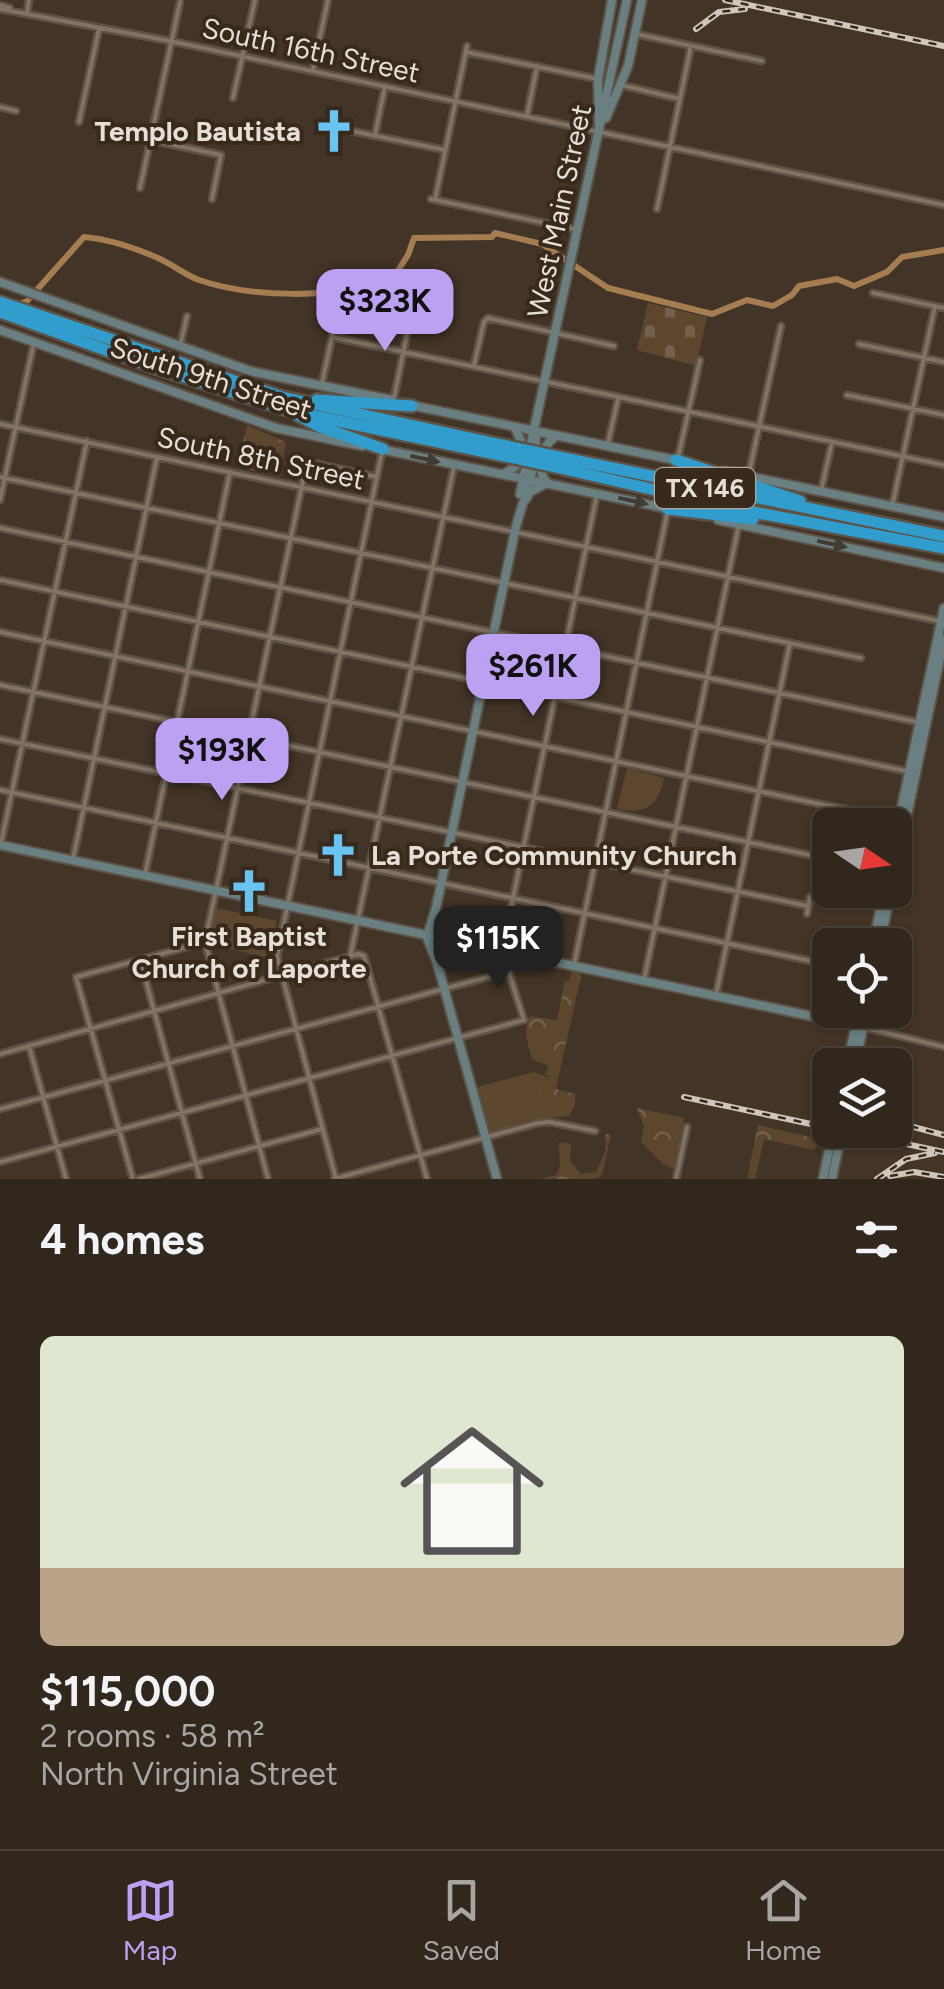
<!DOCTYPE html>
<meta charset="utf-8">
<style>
:root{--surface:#32271c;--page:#3a2f25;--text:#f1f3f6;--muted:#a8a5a3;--line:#4d443b;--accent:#bca0f2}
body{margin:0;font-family:Figtree,sans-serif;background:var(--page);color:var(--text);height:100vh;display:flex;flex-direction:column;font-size:38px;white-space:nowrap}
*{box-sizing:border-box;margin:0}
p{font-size:32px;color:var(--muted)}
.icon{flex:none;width:55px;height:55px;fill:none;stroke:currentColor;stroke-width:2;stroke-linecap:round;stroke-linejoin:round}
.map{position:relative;height:1179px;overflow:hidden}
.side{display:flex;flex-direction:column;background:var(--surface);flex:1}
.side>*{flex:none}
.needle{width:65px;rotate:103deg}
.fabs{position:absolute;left:812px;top:808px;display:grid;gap:20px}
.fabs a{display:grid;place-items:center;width:100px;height:100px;border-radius:15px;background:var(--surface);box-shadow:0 2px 8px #0004,0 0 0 2px var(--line);font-size:50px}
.price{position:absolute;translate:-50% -85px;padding:0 22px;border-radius:20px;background:var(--accent);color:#111;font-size:32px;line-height:65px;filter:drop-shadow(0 2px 5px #0008)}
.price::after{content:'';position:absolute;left:50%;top:60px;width:30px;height:22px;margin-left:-15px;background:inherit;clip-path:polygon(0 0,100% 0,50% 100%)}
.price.active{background:#222;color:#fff}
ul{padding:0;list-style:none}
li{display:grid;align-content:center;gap:20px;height:530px;padding:0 40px}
li span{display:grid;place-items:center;height:310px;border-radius:15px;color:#555}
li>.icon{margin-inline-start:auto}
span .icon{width:180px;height:180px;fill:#fffc;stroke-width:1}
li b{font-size:42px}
h2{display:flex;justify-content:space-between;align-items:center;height:120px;padding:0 40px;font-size:42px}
.tab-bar{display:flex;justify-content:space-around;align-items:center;height:140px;border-top:2px solid var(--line);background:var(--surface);font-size:28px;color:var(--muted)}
.tab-bar a{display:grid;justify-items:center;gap:5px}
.tab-bar .active{color:var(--accent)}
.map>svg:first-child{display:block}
.grass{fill:#5d462e}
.forest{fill:url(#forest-crowns)}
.cemetery{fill:url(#cemetery-stones)}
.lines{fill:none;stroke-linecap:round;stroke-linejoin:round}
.river{stroke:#a67c51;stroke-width:6}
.street-casing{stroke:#5d5246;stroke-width:9}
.secondary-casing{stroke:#5d5246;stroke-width:12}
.highway-casing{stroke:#5d5246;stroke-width:16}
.street{stroke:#817262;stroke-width:4}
.secondary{stroke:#697f82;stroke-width:8}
.highway{stroke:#319dcc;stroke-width:11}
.rail-casing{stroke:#d0c6bc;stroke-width:6}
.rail{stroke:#372a1d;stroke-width:2.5;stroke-dasharray:8;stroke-linecap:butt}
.highway-bridge-casing{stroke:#5d5246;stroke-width:16;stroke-linecap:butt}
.highway-bridge{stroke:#319dcc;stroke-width:11}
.oneway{fill:#413b31}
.labels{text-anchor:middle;stroke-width:8;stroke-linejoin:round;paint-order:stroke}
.shield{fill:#372a1d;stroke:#b2a89e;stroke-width:2.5}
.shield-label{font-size:25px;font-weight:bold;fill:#e7ded5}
.street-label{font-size:28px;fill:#e7ded5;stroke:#372a1d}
.poi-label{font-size:28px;font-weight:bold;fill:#e7ded5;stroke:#372a1d;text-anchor:end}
</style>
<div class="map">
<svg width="944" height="1179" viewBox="0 0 944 1179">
<defs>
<pattern id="forest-crowns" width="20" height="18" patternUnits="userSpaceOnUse" patternTransform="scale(2.5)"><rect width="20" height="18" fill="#5d462e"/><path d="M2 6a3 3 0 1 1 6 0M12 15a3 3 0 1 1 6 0" fill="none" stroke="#74604b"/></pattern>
<pattern id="cemetery-stones" width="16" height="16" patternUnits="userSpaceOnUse" patternTransform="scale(2.5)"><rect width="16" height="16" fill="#5d462e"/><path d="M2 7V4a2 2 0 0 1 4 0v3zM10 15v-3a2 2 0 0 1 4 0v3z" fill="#74604b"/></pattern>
</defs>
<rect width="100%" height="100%" fill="#423426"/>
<path class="grass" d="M627 768 664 778C659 806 645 815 617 809Z
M216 908 277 921 269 958 208 944Z
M534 1072 550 1078 542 1087 550 1118 531 1120 490 1132 477 1087Z"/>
<path class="forest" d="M247 425 286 442 280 477 237 467Z
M572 970 579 971 581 976 556 1089 575 1094V1105L569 1116 550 1118 542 1087 550 1078 545 1074 549 1066 533 1060C528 1046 522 1029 530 1016L557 1020 565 981H569Z
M637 1108 684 1118 674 1169 663 1164 641 1142 644 1126Z
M758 1125 820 1139 814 1150 764 1139 755 1179H747Z
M606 1134 611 1135 602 1175 596 1179H539L556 1175 560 1167 559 1142 571 1144 570 1161 581 1174 596 1172 605 1152Z"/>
<path class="cemetery" d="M648 303 707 317 696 366 637 350Z"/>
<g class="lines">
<path class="river" d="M15 306 27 301 84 237C109 239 135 248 158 258 172 264 185 275 199 280 254 299 334 297 390 283L408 255 414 238 492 237 495 233 542 244 608 288 712 314 747 300 773 306 792 295 799 286 837 279 854 286 887 272 902 257 944 250"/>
<g class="street-casing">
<path id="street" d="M0 5 10 8
M0 9 170 41 944 205
M27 13 29 0
M636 34 762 61
M466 52 598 79
M313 69 328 0
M621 85 680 99
M233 98 255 0
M0 107 16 111
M527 116 537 66
M79 122 99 29
M332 127 445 150
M375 135 385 86
M150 140 221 155 212 199
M140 188 180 2
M431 199 578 230
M435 200 467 46
M657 209 690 51 689 46
M873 293 944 308
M332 337 944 465
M859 344 944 362
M180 346 187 316
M474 365 484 322 488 318 614 346
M322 383 337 314
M847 395 944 415
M394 398 411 314
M0 424 939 621
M608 443 618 399
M678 458 700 360
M749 473 781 326
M0 477 861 658
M821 491 832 442
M0 500 34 342
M892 507 935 306
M0 528 917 722
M0 580 906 771
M0 632 896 820
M0 685 824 858
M0 739 808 906
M0 790 830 965
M1 843 87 441
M73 859 157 457
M145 874 230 472
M807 914 810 897
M350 957 454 467
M140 959 200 1179
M574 965 667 514
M644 980 739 524
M716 995 790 643
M863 1027 944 1047
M29 1046 66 1179
M0 1054 358 954 364 956 427 1179
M0 1109 510 971
M0 1162 524 1020 502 951 597 494
M133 1179 76 977 205 942
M139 1179 322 1129
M268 1179 205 942 307 462 377 477
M334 1179 538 1123 550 1122 595 1131
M336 1179 277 956 382 452
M676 1179 687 1127"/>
</g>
<g class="secondary-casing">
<path id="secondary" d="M606 118 628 66 642 0
M599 126 598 79 612 0
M0 282 250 371 392 400
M0 330 276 428 362 446
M410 405 680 461
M380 449 670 509
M723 471 944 517
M504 474 516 466 521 441 515 428
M520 494 627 0
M526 499 530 492 547 483C536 471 542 445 555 437
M718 520 944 568
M895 838 944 608
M0 845 863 1027
M895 873 944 639
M873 945 884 890
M880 945 891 890
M438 966 497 1179
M439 968 427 937 436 908 515 531C522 500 540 464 535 432
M847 1065 859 1010
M855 1065 867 1010
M823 1179 833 1130
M832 1179 842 1130"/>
</g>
<g class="highway-casing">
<path id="highway" d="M0 302 282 397 502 445
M0 312 153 367 291 411 500 455
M317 400 412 406
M299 416 318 426 383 449
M559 457 944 536
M676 460 800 501
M556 467 737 509 944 548
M668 509 753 519"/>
</g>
<use href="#street" class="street"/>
<use href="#secondary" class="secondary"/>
<use href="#highway" class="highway"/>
<g class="rail-casing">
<path id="rail" d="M725 0 944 46
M696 29 719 12 745 9
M684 1097 830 1128
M895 1122 944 1135
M841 1130 944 1152
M890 1176 914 1172 944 1177
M877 1179 906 1159 935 1153"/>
</g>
<use href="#rail" class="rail"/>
<g class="highway-bridge-casing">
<path id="highway-bridge" d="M502 445 559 457
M500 455 556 467"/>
</g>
<use href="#highway-bridge" class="highway-bridge"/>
</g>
<defs><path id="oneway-solid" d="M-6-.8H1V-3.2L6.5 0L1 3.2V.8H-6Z" transform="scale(2.5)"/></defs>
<g class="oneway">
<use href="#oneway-solid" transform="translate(425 459) rotate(12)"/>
<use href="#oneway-solid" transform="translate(633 501) rotate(12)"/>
<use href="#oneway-solid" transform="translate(832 544) rotate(12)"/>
</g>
<defs>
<g id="church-bare" transform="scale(3.45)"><path d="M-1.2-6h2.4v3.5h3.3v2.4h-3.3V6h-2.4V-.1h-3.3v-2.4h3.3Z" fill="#69c4f1" stroke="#372a1d" stroke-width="2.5" paint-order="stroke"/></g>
</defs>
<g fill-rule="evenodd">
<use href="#church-bare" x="334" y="131"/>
<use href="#church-bare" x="338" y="855"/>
<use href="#church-bare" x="249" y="891"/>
</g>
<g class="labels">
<rect class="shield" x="655" y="468" width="100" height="40" rx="8"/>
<g class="shield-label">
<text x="705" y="497">TX 146</text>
</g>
<g class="street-label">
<text transform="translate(311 50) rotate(12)" y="10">South 16th Street</text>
<text transform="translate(559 211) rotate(-78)" y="10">West Main Street</text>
<text transform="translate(211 378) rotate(18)" y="10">South 9th Street</text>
<text transform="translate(261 458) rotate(12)" y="10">South 8th Street</text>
</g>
<g class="poi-label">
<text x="301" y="141">Templo Bautista</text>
<text x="371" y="865" text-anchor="start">La Porte Community Church</text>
<text x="249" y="946" text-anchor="middle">First Baptist<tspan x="249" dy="32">Church of Laporte</tspan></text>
</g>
</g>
</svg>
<div class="fabs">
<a><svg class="needle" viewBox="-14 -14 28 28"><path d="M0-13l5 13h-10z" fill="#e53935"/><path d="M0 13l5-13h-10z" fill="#a8a5a3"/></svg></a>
<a><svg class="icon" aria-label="locate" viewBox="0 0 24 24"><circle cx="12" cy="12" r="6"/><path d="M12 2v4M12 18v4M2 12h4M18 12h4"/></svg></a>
<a><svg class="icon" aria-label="layers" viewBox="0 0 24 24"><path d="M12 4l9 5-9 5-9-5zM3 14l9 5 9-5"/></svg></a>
</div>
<b class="price" style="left:385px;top:354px">$323K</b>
<b class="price" style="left:533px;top:719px">$261K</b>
<b class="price" style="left:222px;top:803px">$193K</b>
<b class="price active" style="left:498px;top:991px">$115K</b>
</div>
<section class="side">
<h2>4 homes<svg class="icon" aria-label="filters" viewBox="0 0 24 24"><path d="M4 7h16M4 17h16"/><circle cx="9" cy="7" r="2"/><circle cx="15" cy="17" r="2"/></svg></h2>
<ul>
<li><span style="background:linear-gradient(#dfe7d0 75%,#b9a48a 0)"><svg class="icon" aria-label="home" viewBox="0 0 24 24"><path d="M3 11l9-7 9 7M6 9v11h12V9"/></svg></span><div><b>$115,000</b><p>2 rooms · 58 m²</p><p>North Virginia Street</p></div></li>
</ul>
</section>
<nav class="tab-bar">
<a class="active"><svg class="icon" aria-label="map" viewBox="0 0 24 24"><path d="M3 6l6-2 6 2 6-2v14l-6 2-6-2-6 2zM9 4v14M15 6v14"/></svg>Map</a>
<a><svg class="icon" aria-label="saved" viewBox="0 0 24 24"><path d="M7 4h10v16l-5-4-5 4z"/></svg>Saved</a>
<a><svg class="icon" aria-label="home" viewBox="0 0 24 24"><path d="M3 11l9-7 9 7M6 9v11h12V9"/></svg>Home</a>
</nav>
